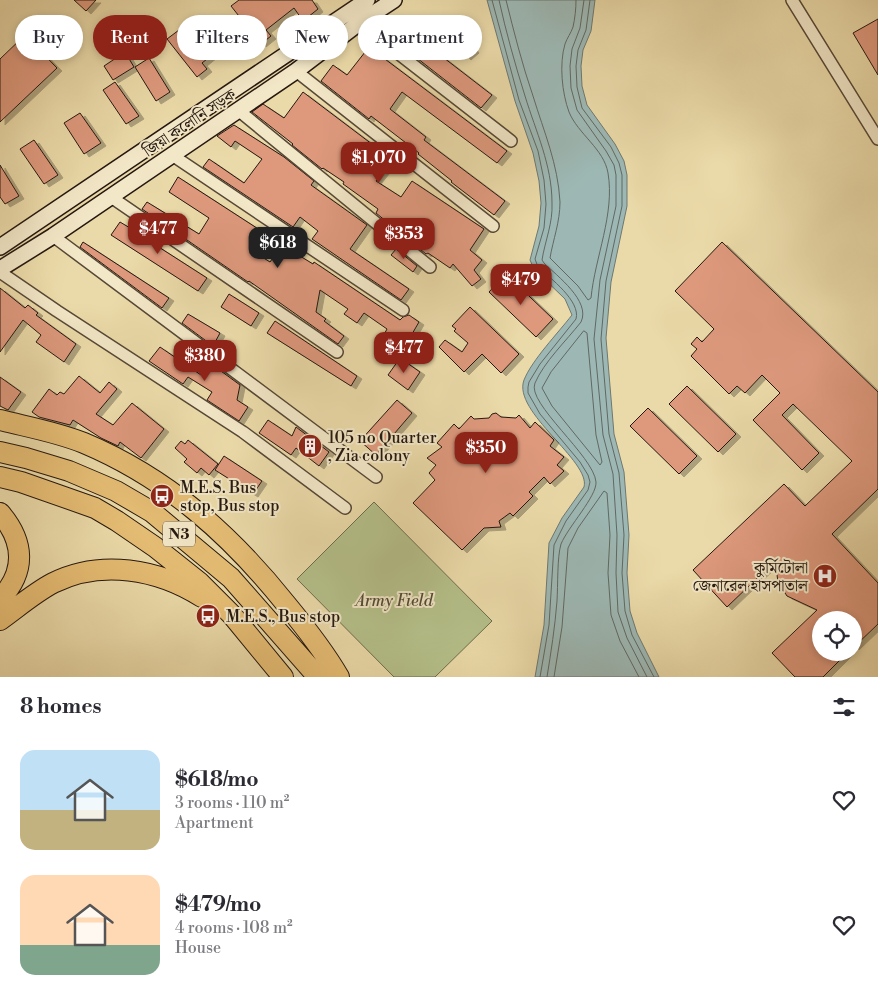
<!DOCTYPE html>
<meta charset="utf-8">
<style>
:root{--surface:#fff;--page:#f7f7f7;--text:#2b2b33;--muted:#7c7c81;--accent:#8f2418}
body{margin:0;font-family:"Libre Bodoni","Noto Serif Bengali",serif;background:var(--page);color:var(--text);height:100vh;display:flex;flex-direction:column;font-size:19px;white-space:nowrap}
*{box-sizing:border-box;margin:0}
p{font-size:16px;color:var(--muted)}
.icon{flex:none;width:28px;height:28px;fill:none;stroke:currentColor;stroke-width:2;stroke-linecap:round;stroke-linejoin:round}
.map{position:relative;height:677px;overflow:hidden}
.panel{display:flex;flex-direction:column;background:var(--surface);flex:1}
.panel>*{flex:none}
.top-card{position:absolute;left:15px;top:15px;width:500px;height:45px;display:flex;gap:10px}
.buttons{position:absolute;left:812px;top:611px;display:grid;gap:10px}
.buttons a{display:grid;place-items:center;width:50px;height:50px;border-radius:50%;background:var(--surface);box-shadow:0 2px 8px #0003;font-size:25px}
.price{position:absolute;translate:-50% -42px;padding:0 11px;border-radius:10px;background:var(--accent);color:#fff;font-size:16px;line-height:32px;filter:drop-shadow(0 1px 2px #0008)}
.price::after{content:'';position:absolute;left:50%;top:30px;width:15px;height:11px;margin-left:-8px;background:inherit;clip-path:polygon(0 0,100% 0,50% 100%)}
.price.current{background:#222;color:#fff}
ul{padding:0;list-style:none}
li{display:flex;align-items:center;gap:15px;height:125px;padding:0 20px}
li span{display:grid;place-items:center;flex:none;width:140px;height:100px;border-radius:15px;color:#555}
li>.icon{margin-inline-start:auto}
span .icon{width:60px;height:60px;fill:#fffc;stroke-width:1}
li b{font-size:21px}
h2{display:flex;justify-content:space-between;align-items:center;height:60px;padding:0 20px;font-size:21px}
.tag{padding:0 18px;border-radius:22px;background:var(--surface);box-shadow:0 2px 8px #0003;font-size:18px;line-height:45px}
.tag.current{background:var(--accent);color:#fff}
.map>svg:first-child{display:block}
.green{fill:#b5c08a;stroke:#6d6c4d}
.water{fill:#9db8b4;stroke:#6d7872}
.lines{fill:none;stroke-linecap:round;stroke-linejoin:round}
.shore{stroke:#616862;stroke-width:1}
.building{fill:#de997d;stroke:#251810;filter:url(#shadow)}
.street-casing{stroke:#564836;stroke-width:14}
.secondary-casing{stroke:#251810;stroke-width:18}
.highway-casing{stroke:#251810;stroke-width:22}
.street{stroke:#f2e7c7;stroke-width:11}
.secondary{stroke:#f2e7c7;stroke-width:15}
.highway{stroke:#e6bd74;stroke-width:20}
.labels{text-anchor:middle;stroke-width:4;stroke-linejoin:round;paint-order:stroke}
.shield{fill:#f2e7c7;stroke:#625647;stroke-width:1}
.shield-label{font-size:15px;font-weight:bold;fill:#251810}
.street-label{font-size:16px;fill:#251810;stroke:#f2e7c7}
.poi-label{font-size:16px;fill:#251810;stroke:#f2e7c7;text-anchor:start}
.park-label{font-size:16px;font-style:italic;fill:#504a35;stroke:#f2e7c7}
</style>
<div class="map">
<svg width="878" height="677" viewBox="0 0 878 677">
<defs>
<filter id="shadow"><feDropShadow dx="5" dy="3" stdDeviation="0" flood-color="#0004"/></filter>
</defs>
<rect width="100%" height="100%" fill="#ebdaa9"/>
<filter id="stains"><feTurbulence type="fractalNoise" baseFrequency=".004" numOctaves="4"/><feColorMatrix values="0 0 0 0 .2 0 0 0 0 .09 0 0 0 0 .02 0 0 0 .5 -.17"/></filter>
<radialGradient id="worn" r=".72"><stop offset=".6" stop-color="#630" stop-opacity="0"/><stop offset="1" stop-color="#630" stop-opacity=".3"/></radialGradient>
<path class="green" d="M374 502 492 621 435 677H394L297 579Z"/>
<path class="water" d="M487 0H595L591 31 583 50 581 66 582 86 587 105 615 144 624 161 627 175V206L611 282 606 338 614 434 624 472 629 535 627 573 630 611 637 633 659 677H535L544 625 549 543 562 518 584 487C591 461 512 412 524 380 532 360 558 333 572 315L565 299 534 269 530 260 539 226 541 203 539 181 533 153 515 101Z"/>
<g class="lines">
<path class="shore" d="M492 0 519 100 538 151 544 180 546 204 544 228 535 259 538 267C550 278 581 301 576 319L540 364 529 382 528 387V393L540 414 580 462 588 475 590 482 588 490 566 521 554 545 549 625 540 677
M499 0C506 32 515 64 525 96 536 132 552 165 552 203 553 223 545 241 542 260L544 263C557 276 591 301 581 322 566 341 544 362 535 383 526 403 594 456 596 482 597 496 568 527 561 544 557 557 558 586 557 601 555 627 551 652 547 677
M506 0C514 32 522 64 533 96 544 132 558 164 560 202 560 222 553 240 550 258L578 286 588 300 591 298C595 257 615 214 608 173 604 149 578 134 569 112 562 93 559 64 565 44 567 38 571 33 573 27 575 18 576 9 576 0
M584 0 580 28 572 49 570 66 571 88 577 110 606 151 614 165 616 175V206L600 280 594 339 603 435 613 474 617 535 616 573 618 612 627 638 647 677
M590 0 586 30 578 50 576 66 577 87 582 108 611 147 619 163 622 175V206L606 281 601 339 609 434 619 473 624 535 622 573 625 611 632 635 654 677
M584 331 587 333 596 435 602 462 600 465 552 406 542 388 551 372Z
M554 677 562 627 568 548 578 528 604 491 607 493 610 535 608 573 611 615 620 641 639 677"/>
</g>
<path class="building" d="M74 0H96L86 11Z
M239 0H312L318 9 303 21 294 8 266 30 271 36 261 44 231 6Z
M878 19V75L853 33Z
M396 21 492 95 481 108 386 34Z
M198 26 217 51 202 63 207 69 197 77 167 39 179 30 184 36Z
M25 35 57 68 0 122V59Z
M463 36 474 50 466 57 454 44Z
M369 47 507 151 497 163 402 92 390 109 426 137 424 140 505 201 494 215 451 182 452 181 418 154 419 153 371 116 369 119 321 81 333 65 347 75Z
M125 52 134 67 113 80 104 66Z
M149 58 170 92 156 101 135 67Z
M115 82 139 116 126 124 103 90Z
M303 92 393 160 376 181 401 197 412 181 484 229 470 250 482 260 474 270 481 279 472 286 453 264 450 268 428 253 426 254 376 213 378 209 343 184 344 182 323 168 322 169 292 145 293 144 252 112 263 104 284 118Z
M80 113 101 143 84 154 64 123Z
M234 125 284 157 314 181 311 185 367 225 350 249 409 289 401 300 312 239 318 231 300 217 293 227 203 167 209 159 244 183 262 159 235 141 231 147 217 136Z
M34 140 58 175 44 184 20 149Z
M0 165 19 196 5 204 0 197Z
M178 177 266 234 254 252 270 262 282 245 313 264 314 262 400 320 403 317 409 315 419 322 401 353 381 340 387 329 364 313 357 323 344 314 348 309 320 290 316 312 326 319 324 321 344 336 338 344 249 281 248 282 142 209 147 202 199 234 209 218 169 192Z
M120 222 130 228 134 222 144 229 140 235 207 278 198 291 111 235Z
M83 242 169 298 162 308 80 247Z
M722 242 878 392V489L832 534 878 583V624L854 647V620H821V652H848L823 677H795L772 653 817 610 787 596 778 582 775 561 727 607 693 570 784 484 805 506 852 461 793 404 782 415 819 453 802 470 753 420 780 393 762 375 745 393 737 386 729 394 691 356 697 349 691 344 697 337 702 342 714 329 675 291Z
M396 249 417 266 413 272 391 255Z
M506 274 553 319 536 337 489 292Z
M0 288 25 308 28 305 38 313 36 315 76 344 64 362 36 342 41 335 23 320 0 352Z
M229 294 259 313 251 326 221 307Z
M470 307 519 354 501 373 482 354 464 372 439 347 445 340 462 352 468 343 454 331 456 329 452 326Z
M188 314 220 333 213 346 182 323Z
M275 321 357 376 351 386 267 333Z
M160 347 201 375 210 363 240 385 237 400 248 407 239 421 207 400 212 392 188 377 183 384 149 361Z
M400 358 420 372 408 390 388 375Z
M79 376 100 393 109 382 117 389 96 414 113 425 132 403 164 429 141 458 120 442 118 446 101 438 73 420 70 425 39 417 32 412 49 389 57 395 60 392 64 394Z
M0 377 21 392 8 410 0 406Z
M687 386 736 434 718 452 669 404Z
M397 400 412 413 376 455 360 441Z
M648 408 697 456 679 474 630 426Z
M496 413 501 417 516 418 519 415 530 428 535 422 554 440 550 446 564 457 557 465 564 471 550 484 544 477 529 492 533 496 513 516 510 513 499 521 501 527 484 528 462 550 413 503 435 480 429 473 436 465 427 458 442 447 437 443 454 424 459 429 471 416 474 419 489 418 492 414Z
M268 420 292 436 296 427 329 452 319 466 296 448 291 455 259 433Z
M188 440 218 464 209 475 201 468 197 473 184 462 187 459 175 448 181 441 185 444Z
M224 456 262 481 253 494 215 470Z"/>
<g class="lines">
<g class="street-casing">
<path id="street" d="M792 0 878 139
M359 23 511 141
M296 71 493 226
M238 110 430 267
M172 155 403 310
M111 197 337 352
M53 236 376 477
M0 272 57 311 243 432 345 508"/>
</g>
<g class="secondary-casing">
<path id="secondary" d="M0 247 367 0
M0 269 53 236 296 71 359 23 394 0"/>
</g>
<g class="highway-casing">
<path id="highway" d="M0 420C28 427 57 432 84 443 167 478 230 534 286 604 305 627 324 651 339 677
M0 452 26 458 69 471 116 491 152 512 231 578 318 677
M0 477 21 482 95 508 117 521 155 547 199 582 232 615 283 677
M0 513C24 541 27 571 0 599
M0 620C17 608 34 593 53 583 101 559 158 569 202 597"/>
</g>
<use href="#street" class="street"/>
<use href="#secondary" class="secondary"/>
<use href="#highway" class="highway"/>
</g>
<defs>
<g id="building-disc" transform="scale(1.25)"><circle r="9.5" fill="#8f2418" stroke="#f2e7c7"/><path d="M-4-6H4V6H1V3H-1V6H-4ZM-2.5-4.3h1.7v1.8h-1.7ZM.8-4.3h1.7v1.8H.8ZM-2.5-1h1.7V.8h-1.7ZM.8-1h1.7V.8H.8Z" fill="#fff"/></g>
<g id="bus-disc" transform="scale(1.25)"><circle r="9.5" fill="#8f2418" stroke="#f2e7c7"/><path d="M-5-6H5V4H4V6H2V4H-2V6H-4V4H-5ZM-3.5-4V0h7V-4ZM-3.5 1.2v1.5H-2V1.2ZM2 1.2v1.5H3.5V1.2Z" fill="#fff"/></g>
<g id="hospital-disc" transform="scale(1.25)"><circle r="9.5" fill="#8f2418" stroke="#f2e7c7"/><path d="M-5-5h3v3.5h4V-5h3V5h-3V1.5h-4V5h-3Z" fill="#fff"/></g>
</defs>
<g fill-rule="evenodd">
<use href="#building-disc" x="310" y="446"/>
<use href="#bus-disc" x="162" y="496"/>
<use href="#hospital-disc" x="825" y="576"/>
<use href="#bus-disc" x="208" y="616"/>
</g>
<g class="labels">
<rect class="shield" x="163" y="521.5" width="32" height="25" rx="4"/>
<g class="shield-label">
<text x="179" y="539">N3</text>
</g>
<g class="street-label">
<text transform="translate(189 122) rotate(-34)" y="6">জিয়া কলোনি সড়ক</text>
</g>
<g class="poi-label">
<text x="328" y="443">105 no Quarter<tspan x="328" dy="18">, Zia colony</tspan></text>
<text x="180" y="493">M.E.S. Bus<tspan x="180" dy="18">stop, Bus stop</tspan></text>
<text x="808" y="573" text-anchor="end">কুর্মিটোলা<tspan x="808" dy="18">জেনারেল হাসপাতাল</tspan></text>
<text x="226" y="622">M.E.S., Bus stop</text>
</g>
<g class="park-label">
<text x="394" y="606">Army Field</text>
</g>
</g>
<rect width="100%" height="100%" filter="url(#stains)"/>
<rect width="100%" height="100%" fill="url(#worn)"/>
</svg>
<div class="buttons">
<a><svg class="icon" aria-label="locate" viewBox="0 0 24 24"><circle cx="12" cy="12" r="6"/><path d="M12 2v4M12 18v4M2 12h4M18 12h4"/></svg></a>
</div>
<b class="price" style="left:379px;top:184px">$1,070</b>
<b class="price" style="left:158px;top:255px">$477</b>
<b class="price" style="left:404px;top:260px">$353</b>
<b class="price current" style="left:278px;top:269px">$618</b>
<b class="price" style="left:521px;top:306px">$479</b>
<b class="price" style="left:404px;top:374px">$477</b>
<b class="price" style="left:205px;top:382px">$380</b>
<b class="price" style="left:486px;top:474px">$350</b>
<div class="top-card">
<a class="tag">Buy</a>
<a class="tag current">Rent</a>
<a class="tag">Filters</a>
<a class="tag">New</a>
<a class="tag">Apartment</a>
</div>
</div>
<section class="panel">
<h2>8 homes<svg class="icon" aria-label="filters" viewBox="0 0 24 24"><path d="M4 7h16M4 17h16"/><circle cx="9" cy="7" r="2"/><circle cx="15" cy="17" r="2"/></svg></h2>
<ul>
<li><span style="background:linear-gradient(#bfe0f5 60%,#c2b280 0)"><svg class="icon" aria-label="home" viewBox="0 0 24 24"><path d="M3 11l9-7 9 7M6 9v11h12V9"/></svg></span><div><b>$618/mo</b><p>3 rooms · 110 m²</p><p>Apartment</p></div><svg class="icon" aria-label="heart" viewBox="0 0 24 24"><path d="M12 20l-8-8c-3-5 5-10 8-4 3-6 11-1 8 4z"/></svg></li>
<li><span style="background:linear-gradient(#ffd9b3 70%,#7fa58c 0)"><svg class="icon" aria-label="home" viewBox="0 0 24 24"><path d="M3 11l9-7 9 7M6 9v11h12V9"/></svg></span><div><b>$479/mo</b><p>4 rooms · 108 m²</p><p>House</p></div><svg class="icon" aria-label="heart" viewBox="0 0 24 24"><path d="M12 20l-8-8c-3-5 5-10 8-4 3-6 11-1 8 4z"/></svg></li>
</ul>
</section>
